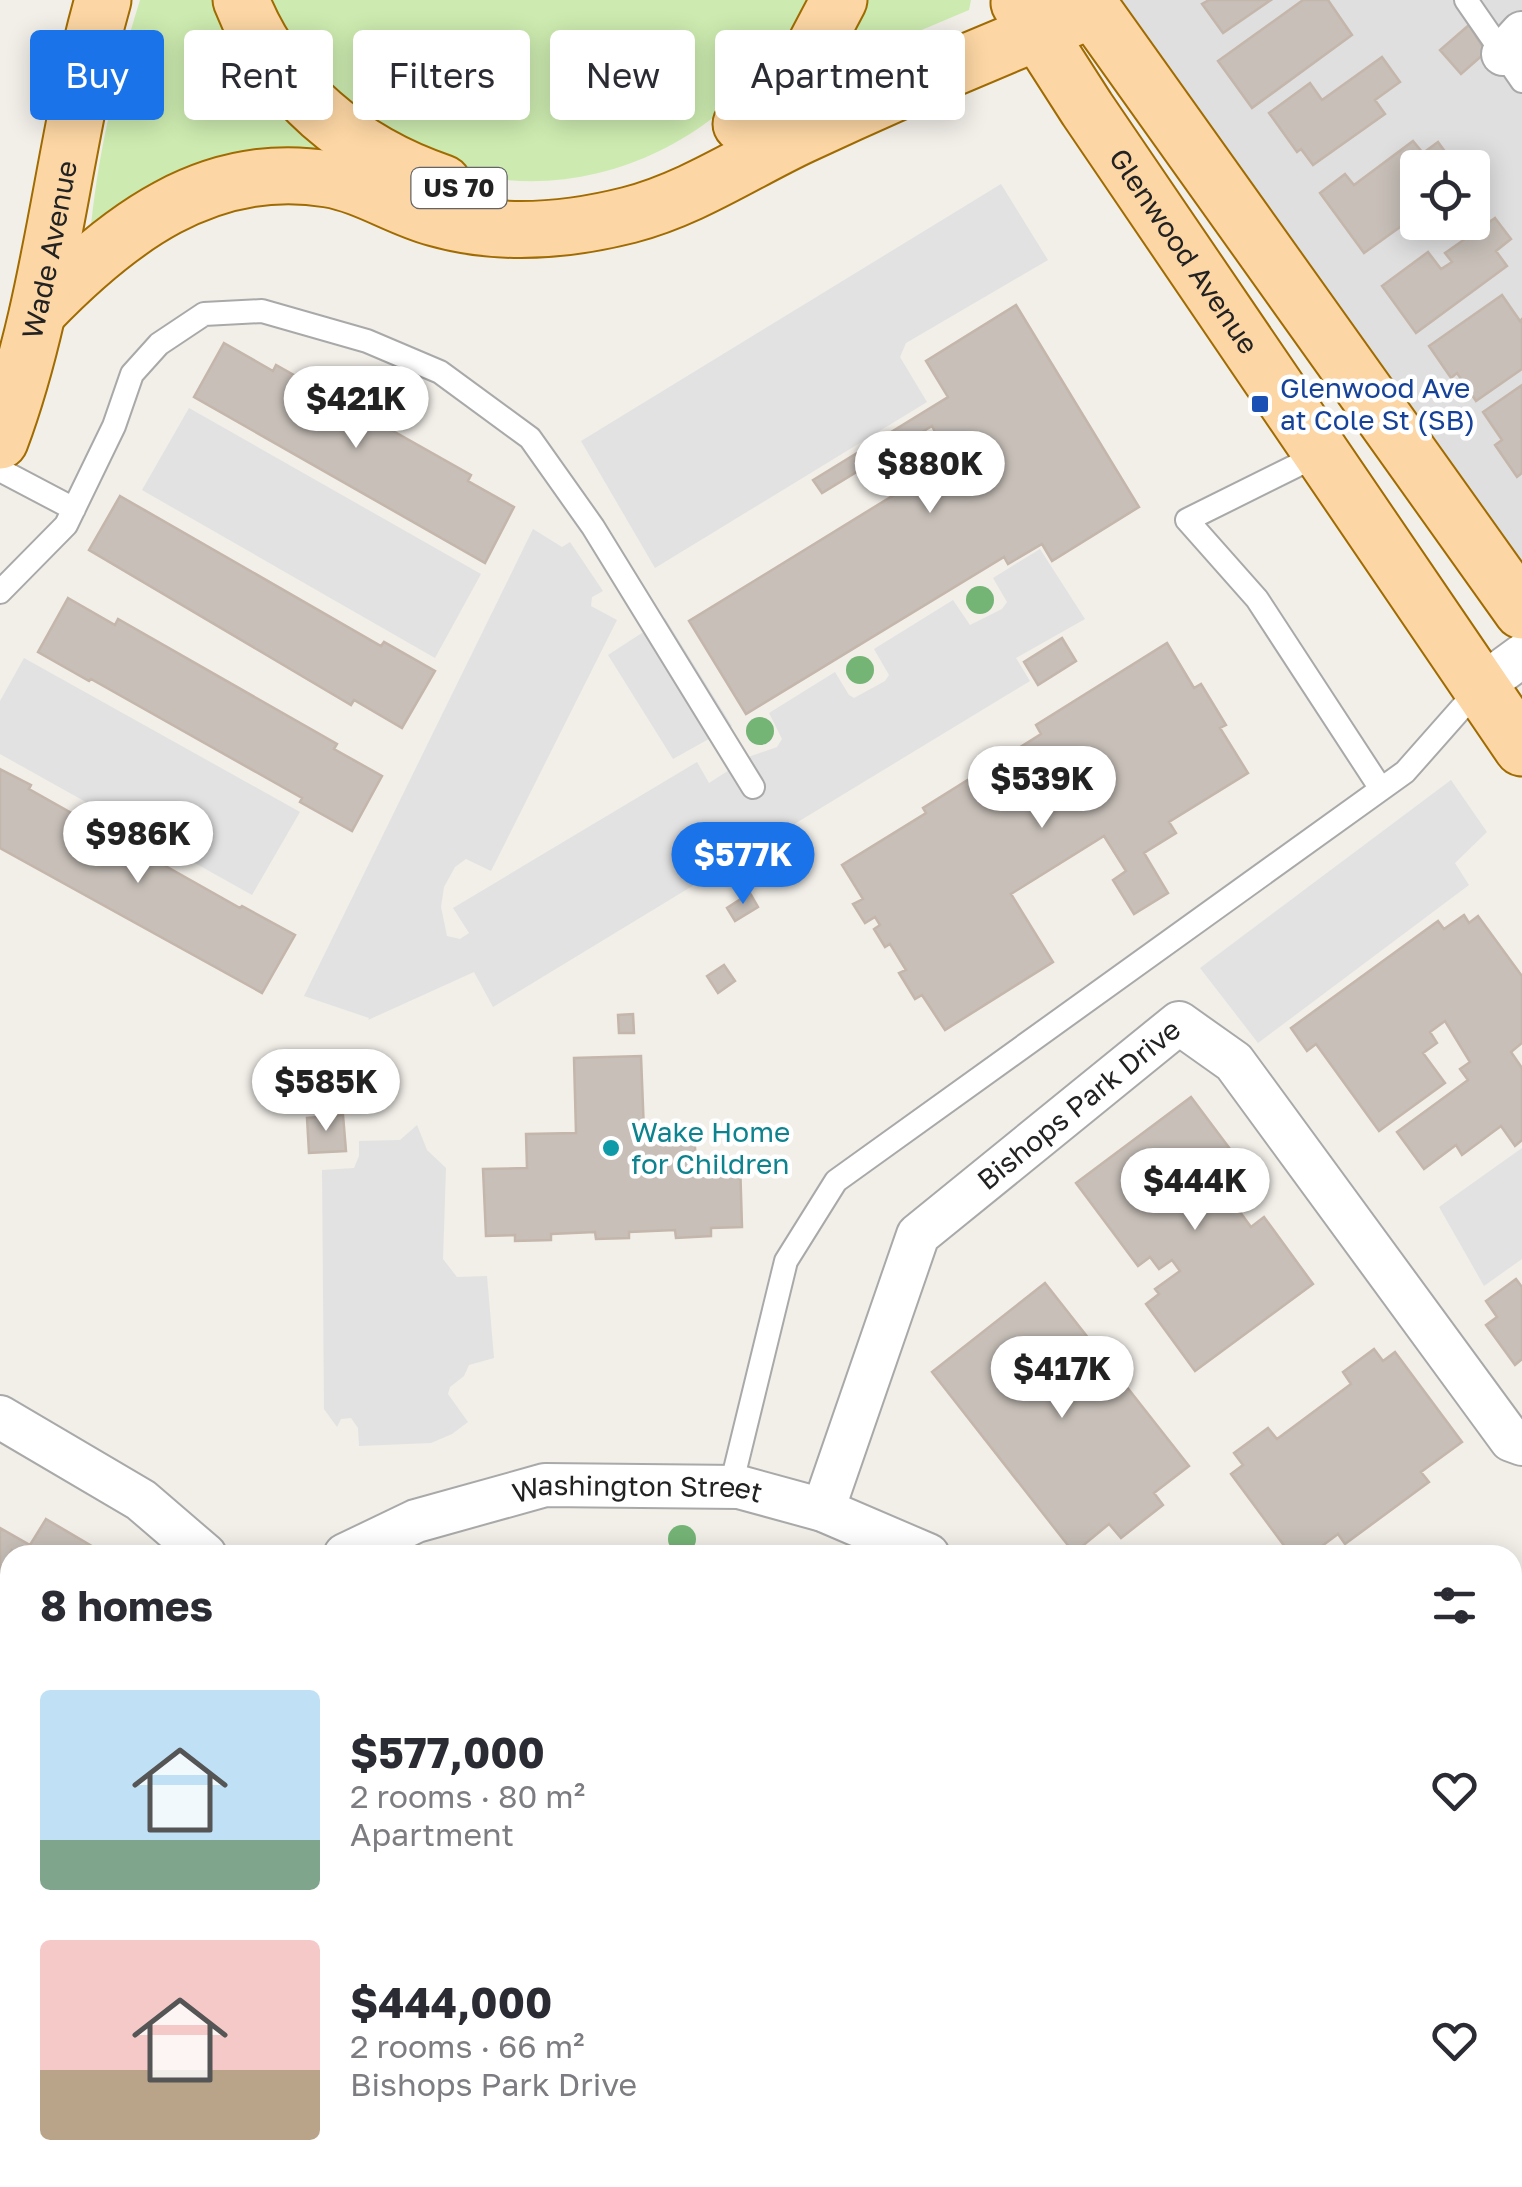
<!DOCTYPE html>
<meta charset="utf-8">
<style>
:root{--surface:#fff;--page:#f2f2f3;--text:#2b2b33;--muted:#7c7c81;--accent:#1a73e8}
body{margin:0;font-family:"Golos Text",sans-serif;background:var(--page);color:var(--text);height:100vh;display:flex;flex-direction:column;font-size:38px;white-space:nowrap}
*{box-sizing:border-box;margin:0}
p{font-size:32px;color:var(--muted)}
.icon{flex:none;width:55px;height:55px;fill:none;stroke:currentColor;stroke-width:2;stroke-linecap:round;stroke-linejoin:round}
.map{position:relative;flex:1;overflow:hidden}
.panel{position:absolute;left:0px;top:1545px;width:1522px;height:642px;display:flex;flex-direction:column;background:var(--surface);border-radius:30px 30px 0 0;box-shadow:0 5px 25px #0003}
.panel>*{flex:none}
.banner{position:absolute;left:30px;top:30px;width:1000px;height:90px;display:flex;gap:20px}
.tools{position:absolute;left:1400px;top:150px;display:grid;gap:20px}
.tools a{display:grid;place-items:center;width:90px;height:90px;border-radius:10px;background:var(--surface);box-shadow:0 5px 25px #0003;font-size:50px}
.price{position:absolute;translate:-50% -85px;padding:0 22px;border-radius:35px;background:#fff;color:#222;font-size:32px;line-height:65px;filter:drop-shadow(0 2px 5px #0008)}
.price::after{content:'';position:absolute;left:50%;top:60px;width:30px;height:22px;margin-left:-15px;background:inherit;clip-path:polygon(0 0,100% 0,50% 100%)}
.price.active{background:var(--accent);color:#fff}
ul{padding:0;list-style:none}
li{display:flex;align-items:center;gap:30px;height:250px;padding:0 40px}
li span{display:grid;place-items:center;flex:none;width:280px;height:200px;border-radius:10px;color:#555}
li>.icon{margin-inline-start:auto}
span .icon{width:120px;height:120px;fill:#fffc;stroke-width:1}
li b{font-size:42px}
h2{display:flex;justify-content:space-between;align-items:center;height:120px;padding:0 40px;font-size:42px}
.chip{padding:0 35px;border-radius:10px;background:var(--surface);box-shadow:0 5px 25px #0003;font-size:35px;line-height:90px}
.chip.active{background:var(--accent);color:#fff}
.map>svg:first-child{display:block}
.residential{fill:#e0dfdf;fill-rule:evenodd}
.grass{fill:#cdebb0}
.park{fill:#c8facc}
.parking{fill:#e2e2e2}
.building{fill:#c7bfb8;stroke:#c4b6ab;stroke-width:2.5}
.lines{fill:none;stroke-linecap:round;stroke-linejoin:round}
.lane-casing{stroke:#a9a9a9;stroke-width:26}
.street-casing{stroke:#a9a9a9;stroke-width:46}
.primary-casing{stroke:#a06b00;stroke-width:59}
.path{stroke:#fa8072;stroke-width:6;stroke-dasharray:5 5;stroke-linecap:butt}
.lane{stroke:#fff;stroke-width:22}
.street{stroke:#fff;stroke-width:42}
.primary{stroke:#fcd6a4;stroke-width:55}
.tree{fill:#74b475}
.transit-dot{fill:#1a4fb4;stroke:#fff;stroke-width:4}
.culture-dot{fill:#0f9aa8;stroke:#fff;stroke-width:4}
.labels{text-anchor:middle;stroke-width:9;stroke-linejoin:round;paint-order:stroke}
.shield{fill:#fff;stroke:#646464;stroke-width:2.5}
.shield-label{font-size:25px;font-weight:bold;fill:#222}
.street-label{font-size:28px;fill:#222;stroke:#fff}
.transit-label{font-size:28px;fill:#164399;stroke:#fff;text-anchor:start}
.culture-label{font-size:28px;fill:#0d838f;stroke:#fff;text-anchor:start}
</style>
<div class="map">
<svg width="1522" height="2187" viewBox="0 0 1522 2187">
<rect width="100%" height="100%" fill="#f2efe9"/>
<path class="residential" d="M1120 0H1522V579ZM1418 168H1472V222H1418Z"/>
<path class="grass" d="M140 0H221L365 169 90 237C97 156 116 77 140 0Z
M259 0H806C749 131 595 212 455 170 432 163 409 146 388 135 371 126 349 118 334 106 325 98 318 84 312 75 294 50 277 25 259 0Z
M867 0H971L969 10 853 59 844 53Z"/>
<path class="park" d="M1513 2064 1522 2066V2187H807L820 2178H1512Z"/>
<path class="parking" d="M1001 184 1048 260 906 343 900 357 927 402 655 568 581 441Z
M189 408 481 574 435 658 142 490Z
M533 529 562 547 570 542 603 591 592 597 591 606 617 620 491 871 466 859 455 867 444 887 441 907 447 936 460 939 469 933 453 908 697 762 709 783 751 756 777 747 782 739 769 713 835 672 849 695 854 698 885 681 889 675 874 649 953 600 970 625 1002 609 1007 602 993 578 1040 549 1085 619 1016 658 1030 681 493 1007 474 972 368 1020 369 1018 304 996Z
M665 618 732 726 673 759 608 655Z
M24 658 300 812 252 895 0 754V701Z
M1451 780 1487 832 1455 863 1469 885 1258 1043 1200 968Z
M417 1125 427 1150 446 1168 443 1259 457 1277 487 1276 494 1358 469 1365 464 1376 450 1387 448 1394 468 1422 452 1434 431 1443 359 1446 358 1428 351 1418 341 1419 337 1427 324 1409 322 1170 354 1168 359 1156V1141L400 1140Z
M1522 1148V1259L1484 1286 1439 1207Z"/>
<path class="building" d="M1209 0H1271L1223 33 1202 4Z
M1303 0H1328L1352 35 1252 108 1218 61Z
M1469 25 1486 52 1461 74 1440 50Z
M1382 57 1400 82 1375 100 1385 114 1313 165 1301 149 1297 152 1269 113 1310 83 1322 100Z
M1413 141 1423 153 1438 142 1457 168H1418V214L1364 253 1320 193 1345 174 1354 185Z
M1495 218 1511 239 1496 251 1507 266 1416 333 1382 286 1428 252 1441 269 1452 262 1445 253Z
M1502 295 1520 321 1522 319V369L1476 401 1457 373 1451 378 1429 346Z
M1016 305 1139 507 1052 561 1042 544 1008 564 1004 557 746 714 689 621 941 466 926 441 936 434 932 426 822 493 813 480 948 397 926 361Z
M224 343 273 371 276 365 471 475 468 481 514 507 485 563 194 397Z
M1522 385V473L1517 477 1495 445 1502 440 1483 412Z
M120 496 381 646 384 642 435 671 402 728 354 700 351 705 89 550Z
M68 598 115 625 118 619 337 744 334 749 382 776 352 831 300 802 302 798 91 679 89 681 38 652Z
M1062 638 1076 661 1038 685 1024 662Z
M1167 643 1194 688 1201 684 1226 725 1220 728 1248 773 1169 822 1176 833 1144 853 1168 893 1134 914 1113 880 1126 871 1104 836 1011 894 1053 962 945 1030 922 995 915 999 899 973 906 970 890 944 885 947 874 929 880 925 875 917 865 923 853 904 863 899 842 865 926 813 923 808 1041 734 1036 725Z
M0 769 31 785 29 789 240 908 242 906 295 935 262 993 0 848Z
M750 893 758 907 735 921 727 908Z
M1464 915 1469 923 1478 916 1522 976V1043L1511 1052 1522 1068V1140L1515 1146 1501 1126 1462 1155 1456 1145 1424 1169 1397 1132 1468 1080 1460 1069 1470 1062 1445 1021 1430 1032 1437 1043 1423 1053 1445 1083 1379 1131 1316 1044 1307 1051 1291 1028 1438 921 1444 929Z
M724 965 735 981 718 993 707 976Z
M633 1014 634 1033H619L618 1015Z
M641 1056 644 1132 694 1130 696 1163 740 1161 742 1227 711 1228V1236L676 1238 675 1230 629 1232V1238L596 1239 595 1232 551 1234V1240L515 1241V1235L486 1236 483 1169 527 1168 526 1134 576 1133 574 1058Z
M1191 1097 1254 1181 1244 1188 1251 1197 1237 1208 1251 1227 1264 1217 1313 1284 1195 1371 1146 1304 1159 1294 1155 1289 1180 1271 1172 1260 1159 1269 1150 1257 1138 1266 1076 1183Z
M343 1115 346 1151 309 1153 307 1118Z
M1516 1279 1522 1287V1359L1515 1365 1486 1325 1497 1317 1486 1301Z
M1045 1283 1189 1466 1154 1493 1163 1505 1121 1538 1109 1524 1074 1553 932 1372Z
M1374 1349 1383 1361 1395 1352 1462 1442 1421 1472 1429 1482 1345 1544 1338 1534 1310 1555H1291L1231 1474 1243 1465 1234 1453 1268 1428 1277 1439 1351 1384 1343 1372Z
M46 1519 107 1555H19L12 1550 0 1569V1528L30 1545Z
M46 1519 107 1555H10V1695L0 1690V1528L30 1545Z
M5 1579 10 1582V1695L0 1690V1587Z"/>
<g class="lines">
<g class="lane-casing">
<path id="lane" d="M1466 0 1522 81
M1322 453 1187 520 1257 599 1381 789
M0 470 74 509
M0 592 66 525 114 426 132 374 159 344 204 314 262 311 367 341 440 372 530 438 593 527 753 787
M731 1486 786 1261 836 1181 1405 772 1481 686"/>
</g>
<g class="street-casing">
<g id="street">
<path d="M1503 54 1522 33"/>
<path d="M1481 686 1522 656"/>
<path d="M0 1417 141 1500 205 1555"/>
<path id="s1" d="M823 1510 918 1235 1179 1023 1234 1062 1511 1440 1522 1444"/>
<path id="s2" d="M345 1555 416 1521 545 1485 739 1487 823 1510 928 1555"/>
<path d="M0 1807 10 1813"/>
<path d="M0 1922 10 1907"/>
<path d="M1512 2011 1522 2012"/>
<path d="M0 2078 10 2085"/>
<path d="M403 2178 422 2187"/>
<path d="M717 2187 730 2178"/>
</g>
</g>
<g class="primary-casing">
<g id="primary">
<path d="M241 0C276 90 353 153 443 183"/>
<path d="M1086 0 1522 611"/>
<path id="s3" d="M1019 3 1087 109 1522 748"/>
<path d="M741 124 811 53 839 0"/>
<path d="M38 312C116 231 208 159 328 179 365 185 398 208 435 218 498 236 566 231 629 215 691 199 744 163 801 136 897 91 995 49 1093 10"/>
<path id="s4" d="M0 441C53 299 62 145 103 0"/>
</g>
</g>
<path class="path" d="M1512 2172H1522
M1395 2187 1406 2178"/>
<use href="#lane" class="lane"/>
<use href="#street" class="street"/>
<use href="#primary" class="primary"/>
</g>
<g class="tree">
<circle cx="980" cy="600" r="14"/>
<circle cx="860" cy="670" r="14"/>
<circle cx="760" cy="731" r="14"/>
<circle cx="682" cy="1539" r="14"/>
</g>
<rect class="transit-dot" x="1250" y="394" width="20" height="20" rx="5"/>
<circle class="culture-dot" cx="611" cy="1148" r="10"/>
<g class="labels">
<rect class="shield" x="411.5" y="168" width="95" height="40" rx="8"/>
<g class="shield-label">
<text x="459" y="197">US 70</text>
</g>
<g class="street-label">
<text dy="10" stroke="none"><textPath href="#s4" startOffset="198">Wade Avenue</textPath></text>
<text dy="10" stroke="none"><textPath href="#s3" startOffset="298">Glenwood Avenue</textPath></text>
<text dy="10" stroke="none"><textPath href="#s1" startOffset="498">Bishops Park Drive</textPath></text>
<text dy="10" stroke="none"><textPath href="#s2" startOffset="305">Washington Street</textPath></text>
</g>
<g class="transit-label">
<text x="1280" y="398">Glenwood Ave<tspan x="1280" dy="32">at Cole St (SB)</tspan></text>
</g>
<g class="culture-label">
<text x="631" y="1142">Wake Home<tspan x="631" dy="32">for Children</tspan></text>
</g>
</g>
</svg>
<div class="tools">
<a><svg class="icon" aria-label="locate" viewBox="0 0 24 24"><circle cx="12" cy="12" r="6"/><path d="M12 2v4M12 18v4M2 12h4M18 12h4"/></svg></a>
</div>
<b class="price" style="left:356px;top:451px">$421K</b>
<b class="price" style="left:930px;top:516px">$880K</b>
<b class="price" style="left:1042px;top:831px">$539K</b>
<b class="price" style="left:138px;top:886px">$986K</b>
<b class="price active" style="left:743px;top:907px">$577K</b>
<b class="price" style="left:326px;top:1134px">$585K</b>
<b class="price" style="left:1195px;top:1233px">$444K</b>
<b class="price" style="left:1062px;top:1421px">$417K</b>
<div class="banner">
<a class="chip active">Buy</a>
<a class="chip">Rent</a>
<a class="chip">Filters</a>
<a class="chip">New</a>
<a class="chip">Apartment</a>
</div>
<section class="panel">
<h2>8 homes<svg class="icon" aria-label="filters" viewBox="0 0 24 24"><path d="M4 7h16M4 17h16"/><circle cx="9" cy="7" r="2"/><circle cx="15" cy="17" r="2"/></svg></h2>
<ul>
<li><span style="background:linear-gradient(#bfe0f5 75%,#7fa58c 0)"><svg class="icon" aria-label="home" viewBox="0 0 24 24"><path d="M3 11l9-7 9 7M6 9v11h12V9"/></svg></span><div><b>$577,000</b><p>2 rooms · 80 m²</p><p>Apartment</p></div><svg class="icon" aria-label="heart" viewBox="0 0 24 24"><path d="M12 20l-8-8c-3-5 5-10 8-4 3-6 11-1 8 4z"/></svg></li>
<li><span style="background:linear-gradient(#f6c9c9 65%,#b9a48a 0)"><svg class="icon" aria-label="home" viewBox="0 0 24 24"><path d="M3 11l9-7 9 7M6 9v11h12V9"/></svg></span><div><b>$444,000</b><p>2 rooms · 66 m²</p><p>Bishops Park Drive</p></div><svg class="icon" aria-label="heart" viewBox="0 0 24 24"><path d="M12 20l-8-8c-3-5 5-10 8-4 3-6 11-1 8 4z"/></svg></li>
</ul>
</section>
</div>
